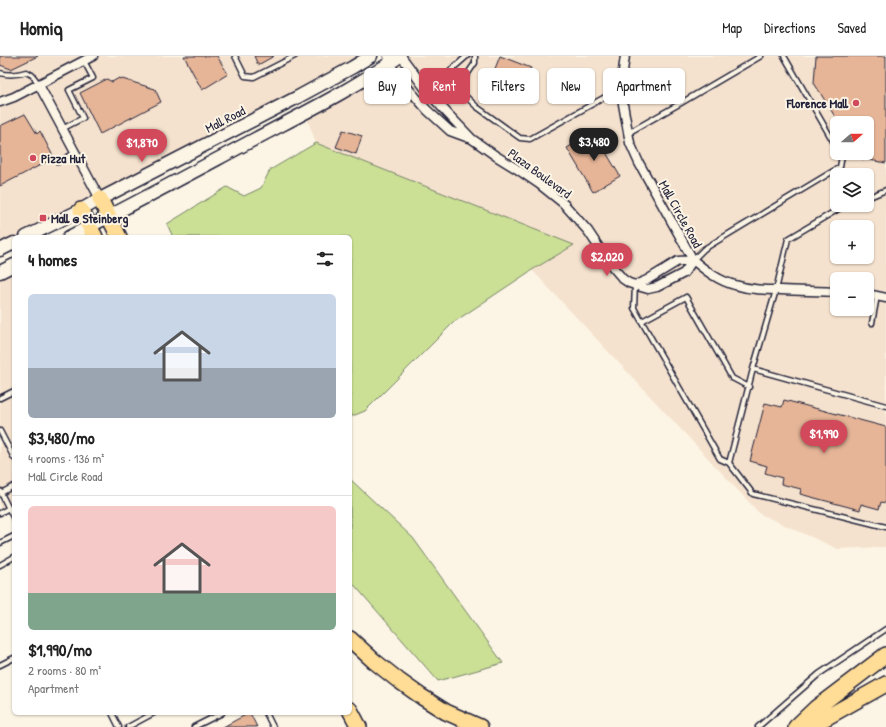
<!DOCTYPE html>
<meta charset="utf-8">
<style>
:root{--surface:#fff;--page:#f2f2f2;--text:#222;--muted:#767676;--line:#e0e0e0;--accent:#d1495b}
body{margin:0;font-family:"Patrick Hand",sans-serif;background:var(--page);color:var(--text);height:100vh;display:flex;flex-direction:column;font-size:15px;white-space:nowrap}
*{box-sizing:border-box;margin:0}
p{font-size:13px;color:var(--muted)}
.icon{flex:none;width:22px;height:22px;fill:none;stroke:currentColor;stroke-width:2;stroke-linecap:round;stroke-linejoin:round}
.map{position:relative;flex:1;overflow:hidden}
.side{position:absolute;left:12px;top:179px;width:340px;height:480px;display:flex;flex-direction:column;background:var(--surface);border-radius:6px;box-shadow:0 1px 3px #0004}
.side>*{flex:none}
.banner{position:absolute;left:364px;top:12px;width:380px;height:36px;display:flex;gap:8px}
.needle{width:26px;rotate:70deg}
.fabs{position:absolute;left:830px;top:60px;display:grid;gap:8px}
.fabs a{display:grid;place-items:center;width:44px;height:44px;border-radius:6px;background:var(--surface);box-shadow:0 1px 3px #0004;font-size:20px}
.price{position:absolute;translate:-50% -34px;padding:0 9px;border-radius:14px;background:var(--accent);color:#fff;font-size:13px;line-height:26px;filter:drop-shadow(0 1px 2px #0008)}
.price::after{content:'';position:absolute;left:50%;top:24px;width:12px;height:9px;margin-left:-6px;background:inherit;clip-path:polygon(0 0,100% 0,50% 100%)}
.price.current{background:#222;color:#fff}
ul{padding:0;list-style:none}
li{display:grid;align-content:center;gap:8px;height:212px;padding:0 16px}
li+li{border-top:1px solid var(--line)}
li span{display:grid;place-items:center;height:124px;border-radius:6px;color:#555}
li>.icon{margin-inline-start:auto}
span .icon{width:72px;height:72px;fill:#fffc;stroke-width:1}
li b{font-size:17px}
h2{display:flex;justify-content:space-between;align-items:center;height:48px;padding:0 16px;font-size:17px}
.tag{padding:0 14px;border-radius:6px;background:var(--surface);box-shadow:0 1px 3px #0004;font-size:14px;line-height:36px}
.tag.current{background:var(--accent);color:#fff}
header{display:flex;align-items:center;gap:24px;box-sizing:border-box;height:56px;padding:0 20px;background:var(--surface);border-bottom:1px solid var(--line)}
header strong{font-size:19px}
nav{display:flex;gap:22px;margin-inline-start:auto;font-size:14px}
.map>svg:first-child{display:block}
.built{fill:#f5e2ce;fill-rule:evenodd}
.green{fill:#cbe095;stroke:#768168}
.building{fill:#e6b597;stroke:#22223b}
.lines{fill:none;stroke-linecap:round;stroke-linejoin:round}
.lane-casing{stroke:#22223b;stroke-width:7}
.street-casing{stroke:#22223b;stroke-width:11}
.secondary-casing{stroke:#22223b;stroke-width:15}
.highway-casing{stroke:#22223b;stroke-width:18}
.lane{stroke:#fcf5e5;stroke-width:4}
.street{stroke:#fcf5e5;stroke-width:8}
.secondary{stroke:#fcf5e5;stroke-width:12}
.highway{stroke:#ffdd96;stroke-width:15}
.poi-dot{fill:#d1495b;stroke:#fcf5e5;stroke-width:1.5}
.labels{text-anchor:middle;stroke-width:4;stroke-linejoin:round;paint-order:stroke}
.poi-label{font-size:13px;font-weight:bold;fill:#22223b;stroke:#fcf5e5;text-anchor:start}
.street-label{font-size:13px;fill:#22223b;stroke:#fcf5e5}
</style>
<header>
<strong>Homiq</strong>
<nav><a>Map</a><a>Directions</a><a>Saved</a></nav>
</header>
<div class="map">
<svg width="886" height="671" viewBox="0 0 886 671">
<rect width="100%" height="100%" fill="#fcf5e5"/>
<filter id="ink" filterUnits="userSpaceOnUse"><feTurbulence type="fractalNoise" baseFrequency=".025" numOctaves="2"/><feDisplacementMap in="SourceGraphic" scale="8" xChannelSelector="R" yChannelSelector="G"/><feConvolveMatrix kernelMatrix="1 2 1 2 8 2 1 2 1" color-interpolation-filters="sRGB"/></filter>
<g filter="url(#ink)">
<path class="built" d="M0 0H371L26 181H14V187L0 194Z
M400 0H886V491L838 493 760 458 532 214 573 189 316 87 305 57ZM837 67H867V97H837ZM837 119H867V149H837ZM837 171H867V201H837ZM837 223H867V253H837Z
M14 209V448L2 454 0 452V216Z"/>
<path class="green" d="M316 87 574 189 532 214 454 266 365 355 350 361V181H173L167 168 227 131 244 140 261 132 270 114Z
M350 423 413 482 503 607 438 625 350 524Z"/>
<path class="building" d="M0 0H38L11 13 0 9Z
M184 0H217L228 18 202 34Z
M254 0H274L258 9Z
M500 0 531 12 517 45 487 33Z
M816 0H886V107L852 101V97H867V67H839L814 27Z
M119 22 155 33 161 46 100 78 80 37 107 23 112 26Z
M25 58 37 78 40 75 54 102 0 130V70Z
M343 74 362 80 356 98 336 91Z
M594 76 620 120 593 136 567 92Z
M784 344 886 371V447L881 446 879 453 861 448 860 454 800 438 801 433 781 428 782 422 765 417 767 410 750 405 765 347 782 351Z
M250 657 257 671H223L249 657Z"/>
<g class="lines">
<g class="lane-casing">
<path id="lane" d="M235 0 245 20 254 21 295 0
M467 0 451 14V23L461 36 477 51 520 82 530 83 623 31
M784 0 837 92
M0 17C10 20 17 19 26 16L32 19 39 28
M458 32 475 7V0
M62 73 83 62 69 34 93 22 84 5
M628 77 681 47 761 0
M58 106 75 97
M867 142 886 134
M848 149 842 151 788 183 776 234 753 313 729 407 753 438 886 471
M693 204 704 193 727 179 840 111 842 100 840 97
M635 229 634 252 720 403 729 407
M642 265 686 241 732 322 749 331
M872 267 877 240
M753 313 886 350
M0 342 14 335
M0 375 14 402
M0 435 14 463
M1 437 14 430
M0 457 9 452
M0 487 14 480
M0 509 14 501
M0 609 14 602
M112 657 119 671
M266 657 273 671
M128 671 154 657
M194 671 222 657
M758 671 819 618 886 573"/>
</g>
<g class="street-casing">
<path id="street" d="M388 0 390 7 395 17 427 54 450 75 469 82
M401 0 427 35 448 58 472 83 496 100 517 113 539 128 564 148 588 175 610 208 623 223 629 227 641 231 648 233 657 231 684 217 693 204
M625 0 623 15V48L630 87 639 107 693 204C706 215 719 225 735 229 751 234 765 234 781 234 800 235 818 235 837 236
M39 29 100 143
M0 46 14 41 93 0
M635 229 647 224 678 205 693 204
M867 238 886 242"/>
</g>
<g class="secondary-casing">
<path id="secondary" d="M26 181 81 154 100 143 296 42 353 11 371 0
M69 181C132 149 193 116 255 83 304 57 355 32 400 0
M0 194 14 187
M0 216 14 209"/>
</g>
<g class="highway-casing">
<path id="highway" d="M100 143 119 181
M81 154 95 181
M350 583 374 605 398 624 422 641 446 656 480 671
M350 654 359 671
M796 671 816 652 886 599
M808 671 829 660 886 628"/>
</g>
<use href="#lane" class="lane"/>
<use href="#street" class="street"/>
<use href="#secondary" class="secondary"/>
<use href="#highway" class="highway"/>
</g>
</g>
<g class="poi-dot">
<circle cx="856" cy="47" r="4"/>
<circle cx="33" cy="102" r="4"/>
<rect x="39" y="158" width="8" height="8" rx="2"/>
</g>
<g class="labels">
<g class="poi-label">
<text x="848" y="52" text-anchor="end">Florence Mall</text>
<text x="41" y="107">Pizza Hut</text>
<text x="51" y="167">Mall @ Steinberg</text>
</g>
<g class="street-label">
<text transform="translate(225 63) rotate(-27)" y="5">Mall Road</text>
<text transform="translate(540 117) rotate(36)" y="5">Plaza Boulevard</text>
<text transform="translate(681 158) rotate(61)" y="5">Mall Circle Road</text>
</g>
</g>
</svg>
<div class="fabs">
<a><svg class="needle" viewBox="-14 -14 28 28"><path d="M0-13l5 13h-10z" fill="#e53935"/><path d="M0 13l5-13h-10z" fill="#767676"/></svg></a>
<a><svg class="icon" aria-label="layers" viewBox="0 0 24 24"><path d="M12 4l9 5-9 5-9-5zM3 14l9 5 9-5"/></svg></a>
<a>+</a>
<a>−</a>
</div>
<b class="price current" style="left:594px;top:106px">$3,480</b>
<b class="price" style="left:142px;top:107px">$1,870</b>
<b class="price" style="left:607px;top:221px">$2,020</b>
<b class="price" style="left:824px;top:398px">$1,990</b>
<div class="banner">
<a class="tag">Buy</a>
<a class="tag current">Rent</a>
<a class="tag">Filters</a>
<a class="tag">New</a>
<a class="tag">Apartment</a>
</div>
<section class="side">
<h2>4 homes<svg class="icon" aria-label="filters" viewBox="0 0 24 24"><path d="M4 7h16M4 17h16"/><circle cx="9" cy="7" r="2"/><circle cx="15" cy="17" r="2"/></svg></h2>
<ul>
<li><span style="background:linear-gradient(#c9d6e8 60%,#9aa5b1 0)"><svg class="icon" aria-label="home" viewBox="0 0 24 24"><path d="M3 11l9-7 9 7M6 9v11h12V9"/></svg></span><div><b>$3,480/mo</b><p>4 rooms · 136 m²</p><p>Mall Circle Road</p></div></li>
<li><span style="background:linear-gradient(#f6c9c9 70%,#7fa58c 0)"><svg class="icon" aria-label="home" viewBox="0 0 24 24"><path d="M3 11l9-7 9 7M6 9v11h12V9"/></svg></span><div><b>$1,990/mo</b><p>2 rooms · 80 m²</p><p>Apartment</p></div></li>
</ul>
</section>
</div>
